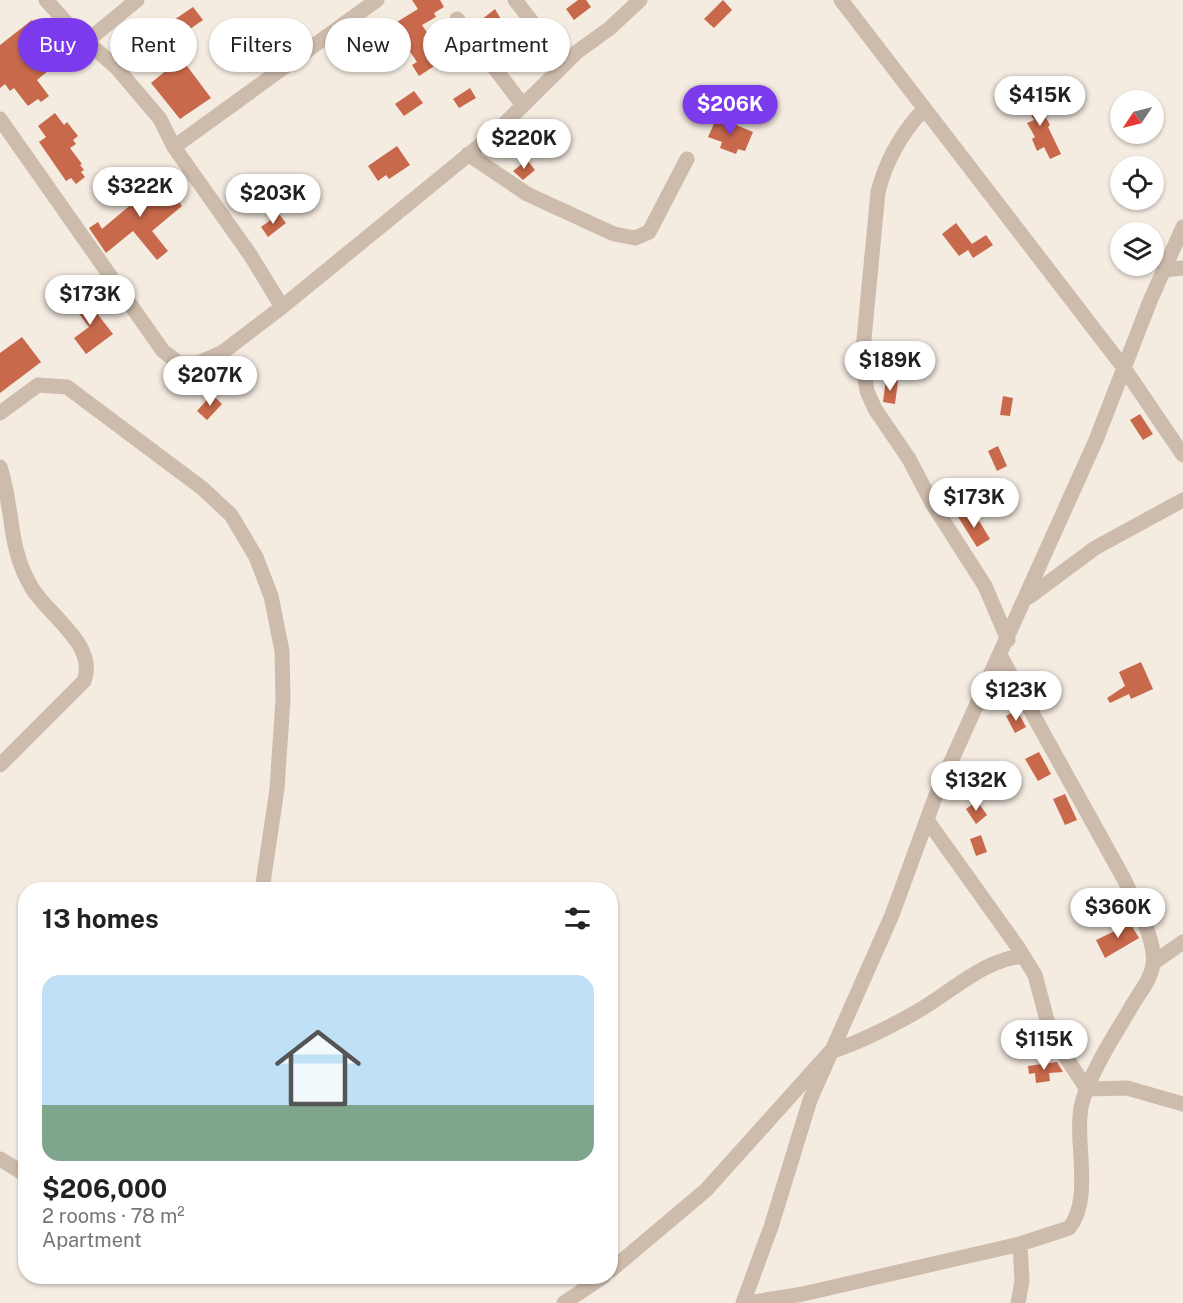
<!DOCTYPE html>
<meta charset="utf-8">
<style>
:root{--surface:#fff;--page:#f6f6f6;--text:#222;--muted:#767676;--line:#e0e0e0;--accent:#7c3aed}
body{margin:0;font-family:"Public Sans",sans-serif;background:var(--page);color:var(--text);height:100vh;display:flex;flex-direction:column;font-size:22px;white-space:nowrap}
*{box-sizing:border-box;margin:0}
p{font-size:20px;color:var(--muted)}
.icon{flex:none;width:33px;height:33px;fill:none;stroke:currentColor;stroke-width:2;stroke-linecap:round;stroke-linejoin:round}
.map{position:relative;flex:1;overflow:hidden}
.panel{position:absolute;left:18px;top:882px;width:600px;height:402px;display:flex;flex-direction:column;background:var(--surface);border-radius:24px;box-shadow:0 2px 4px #0004}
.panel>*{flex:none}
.banner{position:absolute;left:18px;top:18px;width:600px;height:54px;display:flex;gap:12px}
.needle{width:39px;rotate:235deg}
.buttons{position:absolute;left:1110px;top:90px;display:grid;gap:12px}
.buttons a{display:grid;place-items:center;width:54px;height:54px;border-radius:50%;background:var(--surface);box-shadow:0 2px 4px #0004;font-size:30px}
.price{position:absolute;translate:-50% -51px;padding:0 14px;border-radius:21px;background:#fff;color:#222;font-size:20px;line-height:39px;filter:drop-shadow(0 2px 3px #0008)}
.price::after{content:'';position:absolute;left:50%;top:36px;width:18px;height:14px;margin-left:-9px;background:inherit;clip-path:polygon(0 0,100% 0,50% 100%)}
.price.on{background:var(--accent);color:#fff}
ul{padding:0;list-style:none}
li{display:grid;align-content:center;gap:12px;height:318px;padding:0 24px}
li+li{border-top:2px solid var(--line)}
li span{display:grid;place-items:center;height:186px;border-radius:18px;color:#555}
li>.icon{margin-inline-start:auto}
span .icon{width:108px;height:108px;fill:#fffc;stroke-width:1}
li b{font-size:26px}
h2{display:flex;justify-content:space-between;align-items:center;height:72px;padding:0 24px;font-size:26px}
.tag{padding:0 21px;border-radius:27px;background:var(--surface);box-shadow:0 2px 4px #0004;font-size:21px;line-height:54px}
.tag.on{background:var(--accent);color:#fff}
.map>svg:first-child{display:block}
.building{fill:#c8694b}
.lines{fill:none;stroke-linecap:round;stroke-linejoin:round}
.minor{stroke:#cdbbac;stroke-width:15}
</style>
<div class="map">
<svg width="1183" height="1303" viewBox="0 0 1183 1303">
<rect width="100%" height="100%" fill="#f4ebe1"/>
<path class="building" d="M412 0H440L444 7 434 13 436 17 422 25 428 34 423 38 439 63 419 76 412 65 417 62 392 25 418 9Z
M578 0H586L591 7 574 20 566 9Z
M723 0 732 10 714 28 704 19Z
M193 7 203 20 180 36 171 22Z
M495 9 508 31 490 45 477 23Z
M32 20 50 44 47 46 59 62 37 80 49 96 41 102 38 99 28 106 14 88 10 91 5 84 0 88V45Z
M181 58 211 98 180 119 151 83Z
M470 88 476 98 459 108 453 99Z
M414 91 423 103 404 116 395 104Z
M1032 92 1050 125 1048 127 1061 154 1050 159 1044 147 1037 151 1032 139 1035 137 1027 123 1034 120 1021 98Z
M55 113 64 125 67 122 78 136 73 140 76 144 70 148 82 164 80 165 84 170 81 172 85 177 76 184 71 178 66 181 39 142 46 137 38 126Z
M717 117 753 132 745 151 738 149 736 154 720 148 722 142 708 137Z
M397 146 410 165 389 179 386 175 378 181 368 166Z
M527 160 535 170 523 180 513 171Z
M153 174 171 202 176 198 182 206 152 231 168 251 157 260 133 231 106 253 89 228 98 222 102 229 134 202 127 191Z
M279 214 286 223 268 237 261 227Z
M956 223 972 244 986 235 993 245 973 258 968 250 959 256 942 234Z
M82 294 113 334 86 354 74 338 89 327 71 303Z
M22 337 41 362 0 393V353Z
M886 379 898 381 895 404 883 402Z
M212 394 222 404 207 420 197 411Z
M1003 396 1013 398 1010 416 1000 415Z
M1140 414 1153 434 1143 440 1130 420Z
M998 446 1007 466 997 471 988 451Z
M967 511 970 516H976L990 539 977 547 958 517Z
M1141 662 1153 689 1131 699 1129 694 1110 703 1107 698 1125 686 1119 672Z
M1017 710 1026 727 1015 733 1006 716Z
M1039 752 1051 774 1038 781 1025 759Z
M1065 794 1077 820 1065 825 1053 799Z
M977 801 987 815 976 824 966 809Z
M981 835 987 852 976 856 970 839Z
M1127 918 1139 938 1105 958 1096 940 1117 930 1115 926Z
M1057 1062 1063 1072 1049 1073 1050 1081 1036 1083 1035 1073 1029 1074 1028 1066Z"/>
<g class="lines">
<path class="minor" d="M46 0 73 30 116 67 160 119 174 147 251 256 282 307
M515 0 565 64
M841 0 1124 368 1183 455
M457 19 522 104
M87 41 137 0
M923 110C901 134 886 160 878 192L862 360 867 391 875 409 909 459 932 503 985 586 1008 640
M0 119 163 351 179 363H198L223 352 282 307 495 133 577 52 610 28 640 0
M174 147 377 0
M468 154 527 194 614 234 635 238 649 232 687 159
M1163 270 1183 268
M0 413 38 385 67 387 202 488 231 515 256 557 271 596 282 651 283 699 277 789 262 890
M0 467C14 508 7 547 32 588 48 615 98 645 84 681L0 765
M1029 597 1095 548 1183 500
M927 820 1017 946 1035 975 1051 1035 1087 1089 1127 1088 1183 1104
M1153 963 1183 942
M0 1159 26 1175
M610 1271 706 1190 830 1052C861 1042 890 1027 918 1011 950 993 984 959 1023 956
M194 1276H204
M564 1303 604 1276
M743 1303 771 1227 810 1100 892 915 936 795 1096 440 1150 301 1183 227
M747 1303 803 1294 1020 1244 1069 1228C1094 1198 1073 1139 1082 1103 1090 1073 1114 1036 1130 1009 1138 994 1150 982 1153 965 1157 941 1134 901 1124 879L1001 657
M1018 1303 1022 1281 1020 1244"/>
</g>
</svg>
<div class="buttons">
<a><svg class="needle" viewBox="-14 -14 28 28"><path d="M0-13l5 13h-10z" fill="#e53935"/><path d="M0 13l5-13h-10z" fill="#767676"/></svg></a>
<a><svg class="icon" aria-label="locate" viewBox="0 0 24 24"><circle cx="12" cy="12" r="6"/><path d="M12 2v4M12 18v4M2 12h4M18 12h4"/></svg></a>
<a><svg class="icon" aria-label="layers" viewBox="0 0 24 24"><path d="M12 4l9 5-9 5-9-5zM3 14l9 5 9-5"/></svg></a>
</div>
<b class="price" style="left:1040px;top:127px">$415K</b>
<b class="price on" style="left:730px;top:136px">$206K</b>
<b class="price" style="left:524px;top:170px">$220K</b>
<b class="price" style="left:140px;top:218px">$322K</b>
<b class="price" style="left:273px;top:225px">$203K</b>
<b class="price" style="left:90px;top:326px">$173K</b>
<b class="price" style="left:890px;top:392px">$189K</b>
<b class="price" style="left:210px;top:407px">$207K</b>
<b class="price" style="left:974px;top:529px">$173K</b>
<b class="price" style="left:1016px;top:722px">$123K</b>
<b class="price" style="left:976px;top:812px">$132K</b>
<b class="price" style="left:1118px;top:939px">$360K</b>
<b class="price" style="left:1044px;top:1071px">$115K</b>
<div class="banner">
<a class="tag on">Buy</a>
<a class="tag">Rent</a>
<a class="tag">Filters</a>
<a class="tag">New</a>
<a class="tag">Apartment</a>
</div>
<section class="panel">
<h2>13 homes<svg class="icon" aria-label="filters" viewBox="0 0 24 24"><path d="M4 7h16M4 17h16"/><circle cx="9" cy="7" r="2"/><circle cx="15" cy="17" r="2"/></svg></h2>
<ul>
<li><span style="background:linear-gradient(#bfe0f5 70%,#7fa58c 0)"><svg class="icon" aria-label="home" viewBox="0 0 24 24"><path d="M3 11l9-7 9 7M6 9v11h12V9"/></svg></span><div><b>$206,000</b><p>2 rooms · 78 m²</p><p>Apartment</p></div></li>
</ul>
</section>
</div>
